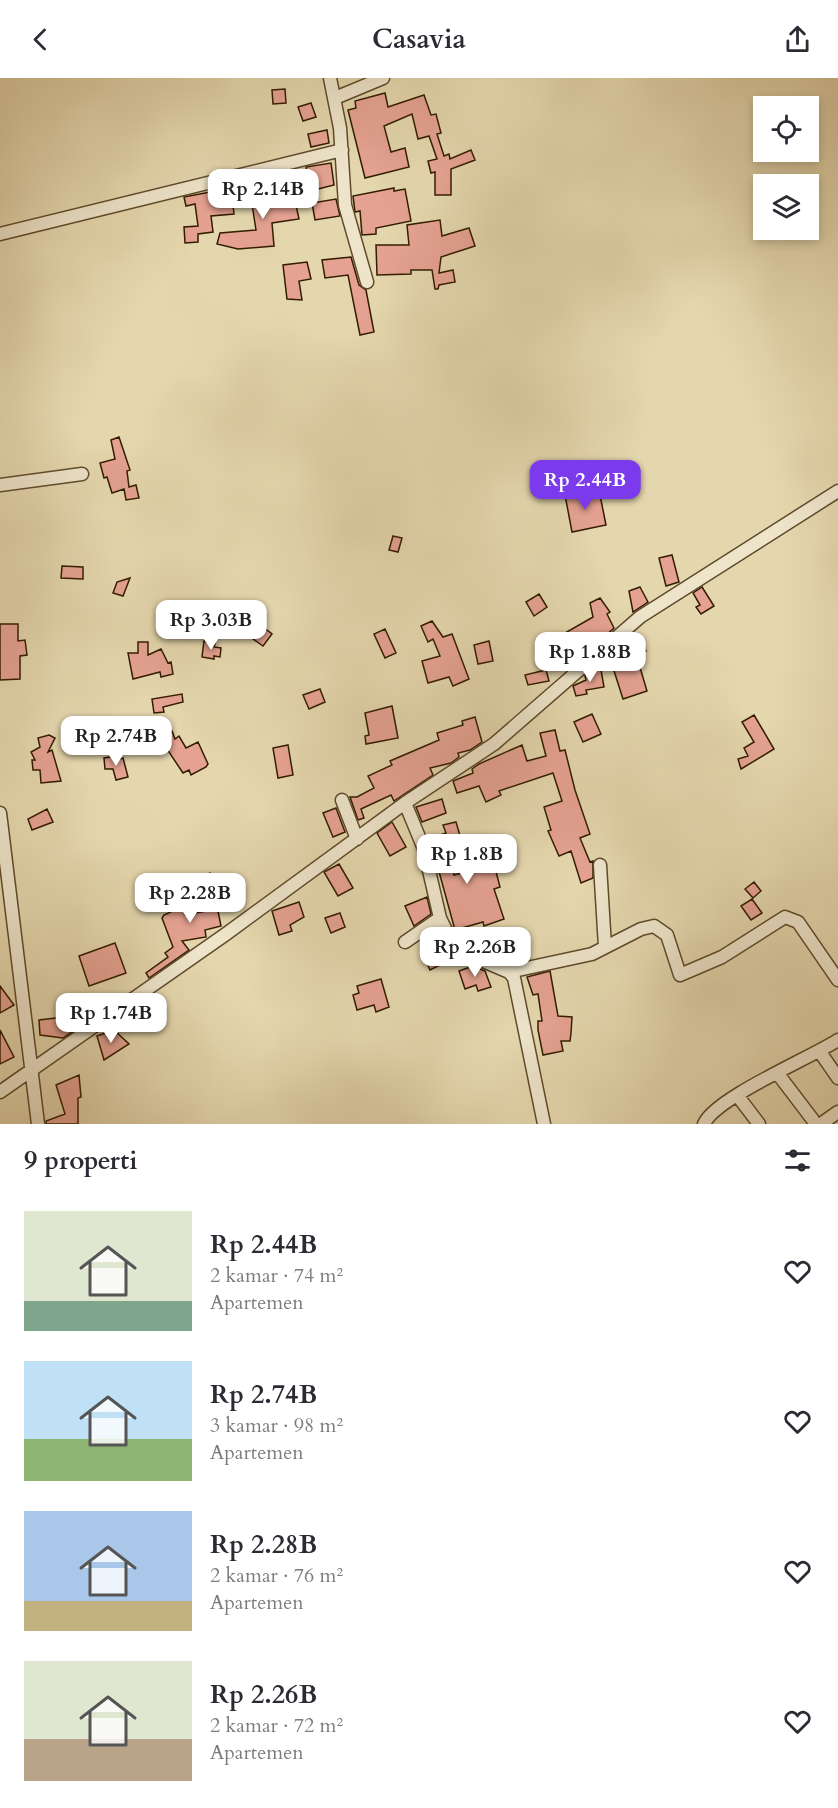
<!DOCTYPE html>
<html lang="id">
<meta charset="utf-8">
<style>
:root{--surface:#fff;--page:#f7f7f7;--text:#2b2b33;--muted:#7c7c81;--accent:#7c3aed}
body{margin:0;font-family:Cardo,serif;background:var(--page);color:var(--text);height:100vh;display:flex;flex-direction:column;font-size:22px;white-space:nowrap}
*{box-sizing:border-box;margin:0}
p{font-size:20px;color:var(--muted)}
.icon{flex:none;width:33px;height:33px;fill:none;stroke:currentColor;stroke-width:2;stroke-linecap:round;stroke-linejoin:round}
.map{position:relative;height:1046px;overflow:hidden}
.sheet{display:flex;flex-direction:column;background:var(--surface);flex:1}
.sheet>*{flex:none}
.controls{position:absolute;left:753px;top:18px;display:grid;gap:12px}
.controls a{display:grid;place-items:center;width:66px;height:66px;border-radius:0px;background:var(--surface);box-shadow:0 3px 9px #0003;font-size:30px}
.price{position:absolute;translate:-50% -51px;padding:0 14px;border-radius:12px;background:#fff;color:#222;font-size:20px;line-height:39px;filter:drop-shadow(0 2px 3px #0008)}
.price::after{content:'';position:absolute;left:50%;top:36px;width:18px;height:14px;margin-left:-9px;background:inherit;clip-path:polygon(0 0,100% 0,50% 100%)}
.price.active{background:var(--accent);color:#fff}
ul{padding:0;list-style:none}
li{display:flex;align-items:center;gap:18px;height:150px;padding:0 24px}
li span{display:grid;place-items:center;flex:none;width:168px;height:120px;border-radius:0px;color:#555}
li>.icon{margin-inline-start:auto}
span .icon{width:72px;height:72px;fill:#fffc;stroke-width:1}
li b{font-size:26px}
h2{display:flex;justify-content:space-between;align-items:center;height:72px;padding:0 24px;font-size:26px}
header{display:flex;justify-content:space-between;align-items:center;height:78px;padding:0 24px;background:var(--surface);font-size:27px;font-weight:800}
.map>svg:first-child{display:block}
.building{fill:#e5a292;stroke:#331c00;stroke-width:1.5}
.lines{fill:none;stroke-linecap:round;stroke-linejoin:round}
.street-casing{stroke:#5f4a2b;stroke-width:15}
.street{stroke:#ede4ca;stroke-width:12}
</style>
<header><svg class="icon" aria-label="back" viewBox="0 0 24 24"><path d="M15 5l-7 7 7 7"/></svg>Casavia<svg class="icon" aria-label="share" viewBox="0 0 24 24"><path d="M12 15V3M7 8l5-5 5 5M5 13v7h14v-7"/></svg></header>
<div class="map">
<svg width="838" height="1046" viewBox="0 0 838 1046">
<rect width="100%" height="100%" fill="#e4d6ad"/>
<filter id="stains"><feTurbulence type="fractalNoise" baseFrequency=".00333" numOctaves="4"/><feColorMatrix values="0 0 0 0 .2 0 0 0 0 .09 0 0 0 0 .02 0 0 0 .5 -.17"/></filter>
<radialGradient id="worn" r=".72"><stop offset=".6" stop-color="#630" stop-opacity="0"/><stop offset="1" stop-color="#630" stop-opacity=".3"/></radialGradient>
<path class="building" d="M285 11 286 25 273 26 272 12Z
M385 15 388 29 424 17 431 37 436 36 441 55 437 56 444 78 449 76 450 81 471 72 475 82 451 91V117H435V94L431 95 428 83 437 81 429 58 418 61 412 36 384 48 391 74 405 70 409 89 365 100 348 32 356 30 355 23Z
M311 25 316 39 303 43 298 29Z
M327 52 329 65 311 69 308 56Z
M331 85 334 107 310 113 306 89Z
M284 99 288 129 296 127 299 141 272 145 274 168 238 171 217 166 220 155 256 152 252 126 273 123 269 102Z
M231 110 234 136 211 138 213 154 198 156V164L185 165 184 149 198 148 195 126 186 128 184 119Z
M394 110V113L405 111 411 143 376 150V156L362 157 360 133 355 134 353 118Z
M336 121 340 138 315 142 312 125Z
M440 142 442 158 469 150 475 168 441 179 439 195 453 192 455 204 439 207 438 211H435L432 192H411V196L377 197 376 167H409L407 147Z
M351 179 359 207 366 212 374 254 360 257 348 197 325 200 322 182Z
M307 184 311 201 299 203 302 222 287 221 283 187Z
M119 359 130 392 127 393 129 409 136 407 139 420 126 422 124 411 112 415 107 399 104 400 100 385 115 381 111 362Z
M591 412 592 418 600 417 606 447 572 454 565 417Z
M393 458 402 460 398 474 389 472Z
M672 477 679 504 666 508 659 480Z
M62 488 83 489V501L61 500Z
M130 500 123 518 113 515 117 504Z
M640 509 648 524 633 534 629 513Z
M702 509 714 528 701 536 696 529 700 527 693 515Z
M539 516 547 529 534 538 526 524Z
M600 520 610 534 607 536 614 550 605 558 596 561 597 566 591 569 589 566 576 573 565 555 593 539 590 525Z
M432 543 443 559 452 556 469 601 453 608 449 599 428 605 422 583 440 578 433 561 428 564 421 548Z
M0 546H18V563L25 562 27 577 20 578V601L0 602Z
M259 546 272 556 263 568 249 558Z
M385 551 396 575 385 580 374 556Z
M641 559 646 573 636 576 647 613 623 621 609 577 625 568 624 565Z
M204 563 215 566 214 569 221 570 220 579 214 578V581L202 579Z
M489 563 493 583 478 586 474 567Z
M138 564H148V577L161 571 168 585 171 584 173 596 161 599 160 594 133 601 128 575H138Z
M546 592 549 603 528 607 525 597Z
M601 592 604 609 586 612 587 616 576 618 573 608 586 602 585 598 590 593Z
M320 611 325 624 309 631 303 617Z
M182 616 183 624 163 629 164 634 154 635 152 621Z
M392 628 398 660 366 666 365 658 369 657 365 635Z
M592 636 601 656 583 664 574 644Z
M754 637 774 671 741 691 738 681 748 678 744 670 754 664 742 644Z
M475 639 482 664 470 672 458 675 459 679 451 685 430 690 433 697 394 723 391 717 361 731 364 740 358 742 350 719H357L374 710 368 698 392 687 390 683 439 662 437 655 463 647 462 643Z
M555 652 560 673 565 672 575 712 590 756 580 760 590 784 593 783V800L581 805 571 773 559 778 548 753 551 752 544 729 562 723 553 695 499 713 501 717 486 724 479 708 457 715 453 703 473 695 472 691 479 686 522 667 527 683 546 678 540 655Z
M172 653 175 661 179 658 186 670 198 664 208 686 206 689 191 697 189 692 183 695 161 662V659Z
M49 657 55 660 48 674 52 672 61 703 41 705 40 692H33L32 682H35L31 674 40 669 38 660Z
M288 667 293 697 278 700 273 670Z
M117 678V682L123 680 128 699 116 702 113 691H105L104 680Z
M442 721 446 735 422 744 416 729Z
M336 730 345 754 333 759 323 735Z
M47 731 53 744 32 752 28 741Z
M392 744 406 769 390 778 377 755Z
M456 744 465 775 451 778 454 797 494 786 500 809 494 811 504 841 484 848 483 844 455 852 432 768 442 765 440 757 446 755 443 747Z
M339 786 353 810 338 818 324 794Z
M210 795 216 811 214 813 221 848 205 852 206 859 182 863 189 872 149 900 146 895 168 879 165 875 173 869 162 840 164 837 181 829 185 837 207 833 195 803Z
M754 804 761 813 753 820 745 811Z
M427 819 431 836 414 848 405 828Z
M752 821 762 835 751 842 741 828Z
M299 824 304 839 290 847 292 853 279 857 272 833Z
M340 835 345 849 331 855 325 840Z
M437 852 452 881 430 892 424 879 431 875 424 861Z
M115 865 126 895 89 908 79 878Z
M473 888 485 893 491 909 478 913 476 907 465 911 459 893Z
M550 893 558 938 572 939 571 955 570 963H561L563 973 543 977 538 952V943H542L538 916 533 917 527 899Z
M381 901 389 929 376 934 374 927 357 932 353 917 359 915 357 908Z
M0 908 14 927 0 935Z
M73 938 76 951 63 960 40 957 39 942Z
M0 952 14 979 0 986Z
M114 952 129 966 104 982 97 958Z
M79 997 81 1019 78 1020V1046H46V1043L65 1036 56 1007Z"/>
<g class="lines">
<g class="street-casing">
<path id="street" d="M330 0 340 50 345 127 367 204
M335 20 383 0
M0 156 342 72
M0 407 82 396
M342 722 357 761
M0 735 38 1046
M600 787 605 869
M440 840 455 871 509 894 514 900 544 1046
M405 864 440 840 424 771 405 725
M509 894 592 876 641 851 654 848 667 857 680 897 722 879 785 839 798 844 838 902
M820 974 838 1000
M778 996 813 1042
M0 1014 226 856 405 725 494 666 640 539 838 413
M737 1017 759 1046
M704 1046C715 1020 810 980 838 962
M821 1046 838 1034"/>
</g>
<use href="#street" class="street"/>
</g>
<rect width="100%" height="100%" filter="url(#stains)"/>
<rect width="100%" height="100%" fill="url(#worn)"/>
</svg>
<div class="controls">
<a><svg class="icon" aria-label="locate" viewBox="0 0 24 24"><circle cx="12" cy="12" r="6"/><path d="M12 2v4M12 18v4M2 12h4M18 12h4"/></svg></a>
<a><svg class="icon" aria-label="layers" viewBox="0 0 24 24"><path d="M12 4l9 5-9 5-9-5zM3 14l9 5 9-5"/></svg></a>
</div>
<b class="price" style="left:263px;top:142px">Rp 2.14B</b>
<b class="price active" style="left:585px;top:433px">Rp 2.44B</b>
<b class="price" style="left:211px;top:573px">Rp 3.03B</b>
<b class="price" style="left:590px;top:605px">Rp 1.88B</b>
<b class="price" style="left:116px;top:689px">Rp 2.74B</b>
<b class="price" style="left:467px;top:807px">Rp 1.8B</b>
<b class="price" style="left:190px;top:846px">Rp 2.28B</b>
<b class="price" style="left:475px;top:900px">Rp 2.26B</b>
<b class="price" style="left:111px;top:966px">Rp 1.74B</b>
</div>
<section class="sheet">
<h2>9 properti<svg class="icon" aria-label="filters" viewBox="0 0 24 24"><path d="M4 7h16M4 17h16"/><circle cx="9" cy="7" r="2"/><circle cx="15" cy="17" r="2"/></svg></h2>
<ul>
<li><span style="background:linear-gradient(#dfe7d0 75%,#7fa58c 0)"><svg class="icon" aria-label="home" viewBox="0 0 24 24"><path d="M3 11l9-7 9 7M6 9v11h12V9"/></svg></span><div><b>Rp 2.44B</b><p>2 kamar · 74 m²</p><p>Apartemen</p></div><svg class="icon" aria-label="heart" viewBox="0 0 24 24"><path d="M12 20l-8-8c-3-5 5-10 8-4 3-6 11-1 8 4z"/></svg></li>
<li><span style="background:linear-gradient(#bfe0f5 65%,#8fb573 0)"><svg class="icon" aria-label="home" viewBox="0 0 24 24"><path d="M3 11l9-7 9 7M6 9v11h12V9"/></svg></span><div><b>Rp 2.74B</b><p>3 kamar · 98 m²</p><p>Apartemen</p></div><svg class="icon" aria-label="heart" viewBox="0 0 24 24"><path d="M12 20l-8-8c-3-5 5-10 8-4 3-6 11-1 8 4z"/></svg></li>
<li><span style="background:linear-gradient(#a9c7e8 75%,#c2b280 0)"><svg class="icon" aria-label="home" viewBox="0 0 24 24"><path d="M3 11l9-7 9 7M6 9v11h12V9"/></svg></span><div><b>Rp 2.28B</b><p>2 kamar · 76 m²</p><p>Apartemen</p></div><svg class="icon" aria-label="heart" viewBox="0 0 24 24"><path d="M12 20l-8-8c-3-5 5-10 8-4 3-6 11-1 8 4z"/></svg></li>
<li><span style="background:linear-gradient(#dfe7d0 65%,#b9a48a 0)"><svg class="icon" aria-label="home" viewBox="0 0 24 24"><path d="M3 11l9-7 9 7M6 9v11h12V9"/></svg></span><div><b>Rp 2.26B</b><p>2 kamar · 72 m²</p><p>Apartemen</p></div><svg class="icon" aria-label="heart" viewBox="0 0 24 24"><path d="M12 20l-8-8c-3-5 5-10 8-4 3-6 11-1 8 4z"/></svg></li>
</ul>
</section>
